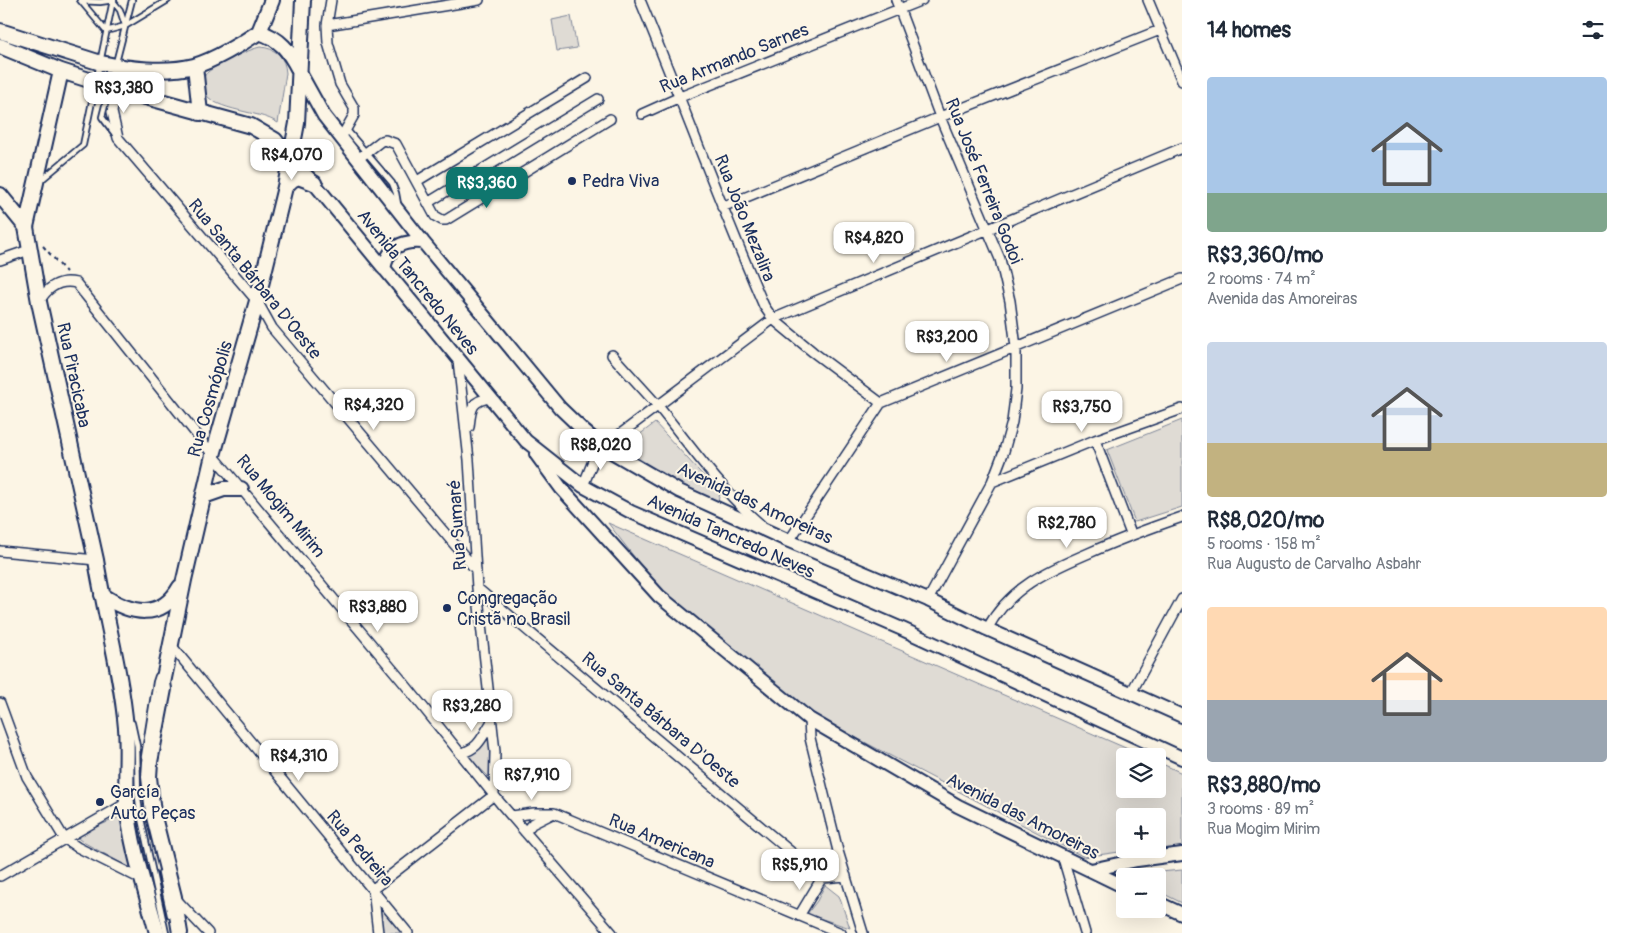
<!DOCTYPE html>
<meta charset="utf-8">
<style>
:root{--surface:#fff;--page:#f2f2f3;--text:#1f2937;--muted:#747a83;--accent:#0f766e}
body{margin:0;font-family:Pangolin,sans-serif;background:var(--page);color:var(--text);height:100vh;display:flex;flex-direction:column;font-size:19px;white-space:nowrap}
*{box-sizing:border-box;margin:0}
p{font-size:16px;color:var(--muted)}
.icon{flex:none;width:28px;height:28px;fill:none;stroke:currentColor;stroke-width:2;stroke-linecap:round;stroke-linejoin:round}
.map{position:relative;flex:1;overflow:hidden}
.sheet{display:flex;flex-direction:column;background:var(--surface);width:450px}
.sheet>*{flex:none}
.controls{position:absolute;left:1116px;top:748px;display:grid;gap:10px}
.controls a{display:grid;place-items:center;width:50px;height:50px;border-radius:5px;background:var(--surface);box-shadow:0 5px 20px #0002;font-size:25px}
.price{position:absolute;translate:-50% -42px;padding:0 11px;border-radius:10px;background:#fff;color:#222;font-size:16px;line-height:32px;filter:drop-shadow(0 1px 2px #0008)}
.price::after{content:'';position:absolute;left:50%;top:30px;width:15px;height:11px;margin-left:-8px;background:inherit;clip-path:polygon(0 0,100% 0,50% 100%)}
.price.active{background:var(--accent);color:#fff}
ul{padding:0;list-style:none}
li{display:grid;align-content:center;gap:10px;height:265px;padding:0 25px}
li span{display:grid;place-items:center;height:155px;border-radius:5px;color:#555}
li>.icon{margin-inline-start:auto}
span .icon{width:90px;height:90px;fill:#fffc;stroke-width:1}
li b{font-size:21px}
h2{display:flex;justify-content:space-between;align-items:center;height:60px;padding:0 25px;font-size:21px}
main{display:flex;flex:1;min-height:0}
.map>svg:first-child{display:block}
.green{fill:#dfdbd4;stroke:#7d8599;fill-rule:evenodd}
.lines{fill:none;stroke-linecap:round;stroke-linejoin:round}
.lane-casing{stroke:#1b2f5e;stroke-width:8}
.street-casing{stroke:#1b2f5e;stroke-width:12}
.secondary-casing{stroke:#1b2f5e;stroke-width:16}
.primary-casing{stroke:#1b2f5e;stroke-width:18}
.path{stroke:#1b2f5e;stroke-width:2;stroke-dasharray:4 4;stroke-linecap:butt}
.lane{stroke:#fcf5e5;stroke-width:4.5}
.street{stroke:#fcf5e5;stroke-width:9}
.secondary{stroke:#fcf5e5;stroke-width:12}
.primary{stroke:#fcf5e5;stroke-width:14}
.poi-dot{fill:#1b2f5e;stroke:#fcf5e5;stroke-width:2}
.labels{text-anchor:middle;stroke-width:4;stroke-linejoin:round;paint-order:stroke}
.street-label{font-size:18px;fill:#1b2f5e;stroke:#fcf5e5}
.poi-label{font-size:18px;fill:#1b2f5e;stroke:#fcf5e5;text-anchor:start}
</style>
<main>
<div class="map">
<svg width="1182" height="933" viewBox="0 0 1182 933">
<rect width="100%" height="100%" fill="#fcf5e5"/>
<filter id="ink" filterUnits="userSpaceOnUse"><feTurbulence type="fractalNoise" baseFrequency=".02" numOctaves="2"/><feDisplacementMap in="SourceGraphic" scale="10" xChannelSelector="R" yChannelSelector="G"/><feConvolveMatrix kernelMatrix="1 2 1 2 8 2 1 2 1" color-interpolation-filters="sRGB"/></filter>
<g filter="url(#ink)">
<path class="green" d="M571 16 577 48 557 51 552 20Z
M260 47C276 48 285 57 286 73L278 123C258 109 205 112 203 86 202 81 204 75 208 72 215 65 250 49 260 47Z
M1182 420V507L1135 522 1107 450Z
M655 423 720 494 717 504 675 483 619 450Z
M608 523 1144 756H1125V789H1158V762L1182 773V849L1155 852 1133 850 1084 857 805 711 662 593ZM1125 816H1158V849H1125Z
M489 735 491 779 466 755 473 754Z
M124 815 132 869 83 842 75 836Z
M1182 870V903L1158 891V876H1140L1149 873Z
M825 885 839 896 850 928 807 914 817 901Z
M378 901 404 933H382Z"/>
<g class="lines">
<g class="lane-casing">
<path id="lane" d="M80 0 106 31 125 26 168 0
M112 0 120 10 125 25
M81 1 100 2 114 0
M346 129 392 183 396 193 398 204
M114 133 102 117 132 0
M40 181 83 145 113 0
M132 723 137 746 138 797 140 814 166 933
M144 757 156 682 158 676
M161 873 170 915"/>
</g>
<g class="street-casing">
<path id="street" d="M331 0 327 25 328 43 340 84 354 108V115L341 138
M640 0C682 101 720 205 764 306L773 319 813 352 881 403
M896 0 940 117 1000 259 1010 301 1016 347V389L1012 422 1004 451 992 482 928 600
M1148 0 1182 81
M327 25 479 0
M117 89 112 112 118 138 257 301 272 328 476 570
M642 114 680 97 922 0
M358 159 381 141 385 140 396 144 435 216 442 220H446L610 119
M417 181 587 78
M429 202 598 99
M722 207 940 117 1160 30
M0 260 29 250
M39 302C47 288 59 279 76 283L213 455 403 682 501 804 612 933
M612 355C627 372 643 389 658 406 692 448 721 490 761 525
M469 427C471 409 471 400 491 398
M1095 440 1131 534
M992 482 1095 440 1182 409
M583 486 593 461 603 447 773 319 1182 148
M789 541 881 403 1182 279
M0 551 96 560
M477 588 822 878
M987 629C1010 587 1047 571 1089 553 1120 539 1150 528 1182 517
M171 645 408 933
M1131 693 1182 599
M0 703 27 777 64 838 77 847 143 880
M809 719 810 738 838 851 863 933
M461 753C479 749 482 737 491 723
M512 816 534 813H554L841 933
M525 832 532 824 552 814
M1063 858 1085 933
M0 876 127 803
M822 878 846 876
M175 898 208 933
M799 916 838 851
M378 933 373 889 494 795 495 752 477 588 469 460 458 360"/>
</g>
<g class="secondary-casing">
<path id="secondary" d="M299 71 324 116 423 242 560 408 585 432 603 447 679 491 789 541 928 600 987 629 1182 716
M290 159 314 183 526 441 583 486 631 512 902 629 1182 758
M384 269C388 247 402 240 423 242
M536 454 561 488 659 596 809 719 958 806 1125 887
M1091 870 1137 860 1182 854
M1158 903 1182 914"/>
</g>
<g class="primary-casing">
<path id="primary" d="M0 31 101 63C128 69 166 73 194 66 213 61 243 43 259 32
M259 32C281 39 289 51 299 70
M259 32 272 0
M0 46 61 71 117 89 251 126 275 140 290 159
M195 66 200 113
M61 71 26 227 39 302 96 560C105 616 121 671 126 728 128 753 125 779 127 804 131 848 146 891 157 933
M285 187 292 180 298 177 314 183
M0 195 26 227
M204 496 224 489H241
M102 595C130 614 161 621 180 587
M180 933 174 897 153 813 149 777 150 762 164 689 163 683 184 580 213 455 257 301 285 187 297 123 303 0"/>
</g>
<path class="path" d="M43 246 66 272"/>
<use href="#lane" class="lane"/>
<use href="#street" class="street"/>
<use href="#secondary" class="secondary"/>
<use href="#primary" class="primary"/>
</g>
</g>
<g class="poi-dot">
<circle cx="572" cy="181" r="5"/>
<circle cx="447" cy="608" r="5"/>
<circle cx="100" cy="802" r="5"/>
</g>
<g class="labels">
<g class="street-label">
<text transform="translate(734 58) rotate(-22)" y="6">Rua Armando Sarnes</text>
<text transform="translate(984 181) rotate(68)" y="6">Rua José Ferreira Godoi</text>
<text transform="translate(745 218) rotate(68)" y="6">Rua João Mezalira</text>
<text transform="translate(255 279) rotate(51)" y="6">Rua Santa Bárbara D'Oeste</text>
<text transform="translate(418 282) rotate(51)" y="6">Avenida Tancredo Neves</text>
<text transform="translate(74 375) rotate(78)" y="6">Rua Piracicaba</text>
<text transform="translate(210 399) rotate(-74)" y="6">Rua Cosmópolis</text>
<text transform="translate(755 503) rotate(25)" y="6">Avenida das Amoreiras</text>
<text transform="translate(281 506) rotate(50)" y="6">Rua Mogim Mirim</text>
<text transform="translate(457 525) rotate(-94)" y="6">Rua Sumaré</text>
<text transform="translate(731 536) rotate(24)" y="6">Avenida Tancredo Neves</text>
<text transform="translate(661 720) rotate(40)" y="6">Rua Santa Bárbara D'Oeste</text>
<text transform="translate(1023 816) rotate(27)" y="6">Avenida das Amoreiras</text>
<text transform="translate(662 841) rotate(23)" y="6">Rua Americana</text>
<text transform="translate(360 848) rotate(50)" y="6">Rua Pedreira</text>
</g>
<g class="poi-label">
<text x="582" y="187">Pedra Viva</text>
<text x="457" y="604">Congregação<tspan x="457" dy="21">Cristã no Brasil</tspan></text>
<text x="110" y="798">García<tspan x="110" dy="21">Auto Peças</tspan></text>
</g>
</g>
</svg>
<div class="controls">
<a><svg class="icon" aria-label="layers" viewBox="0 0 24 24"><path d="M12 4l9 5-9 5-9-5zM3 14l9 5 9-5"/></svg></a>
<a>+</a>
<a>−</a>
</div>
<b class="price" style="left:124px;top:114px">R$3,380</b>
<b class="price" style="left:292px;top:181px">R$4,070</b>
<b class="price active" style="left:487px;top:209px">R$3,360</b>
<b class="price" style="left:874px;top:264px">R$4,820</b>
<b class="price" style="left:947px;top:363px">R$3,200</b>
<b class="price" style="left:374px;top:431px">R$4,320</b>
<b class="price" style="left:1082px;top:433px">R$3,750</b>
<b class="price" style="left:601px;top:471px">R$8,020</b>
<b class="price" style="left:1067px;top:549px">R$2,780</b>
<b class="price" style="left:378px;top:633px">R$3,880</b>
<b class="price" style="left:472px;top:732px">R$3,280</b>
<b class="price" style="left:299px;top:782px">R$4,310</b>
<b class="price" style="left:532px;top:801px">R$7,910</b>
<b class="price" style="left:800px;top:891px">R$5,910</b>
</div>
<section class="sheet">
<h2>14 homes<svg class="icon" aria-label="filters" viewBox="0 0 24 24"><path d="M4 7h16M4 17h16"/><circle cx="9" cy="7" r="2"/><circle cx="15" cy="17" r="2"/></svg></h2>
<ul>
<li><span style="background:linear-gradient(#a9c7e8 75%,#7fa58c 0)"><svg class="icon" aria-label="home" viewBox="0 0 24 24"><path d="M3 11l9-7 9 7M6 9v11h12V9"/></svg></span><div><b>R$3,360/mo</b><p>2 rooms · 74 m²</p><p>Avenida das Amoreiras</p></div></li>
<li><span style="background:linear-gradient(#c9d6e8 65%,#c2b280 0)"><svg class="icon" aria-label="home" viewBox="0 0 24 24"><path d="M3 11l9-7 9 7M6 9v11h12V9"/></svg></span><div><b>R$8,020/mo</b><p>5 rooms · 158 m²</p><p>Rua Augusto de Carvalho Asbahr</p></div></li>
<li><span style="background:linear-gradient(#ffd9b3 60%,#9aa5b1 0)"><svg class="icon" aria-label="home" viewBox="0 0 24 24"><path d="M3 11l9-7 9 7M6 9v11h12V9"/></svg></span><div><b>R$3,880/mo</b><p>3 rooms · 89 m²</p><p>Rua Mogim Mirim</p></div></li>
</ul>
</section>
</main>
